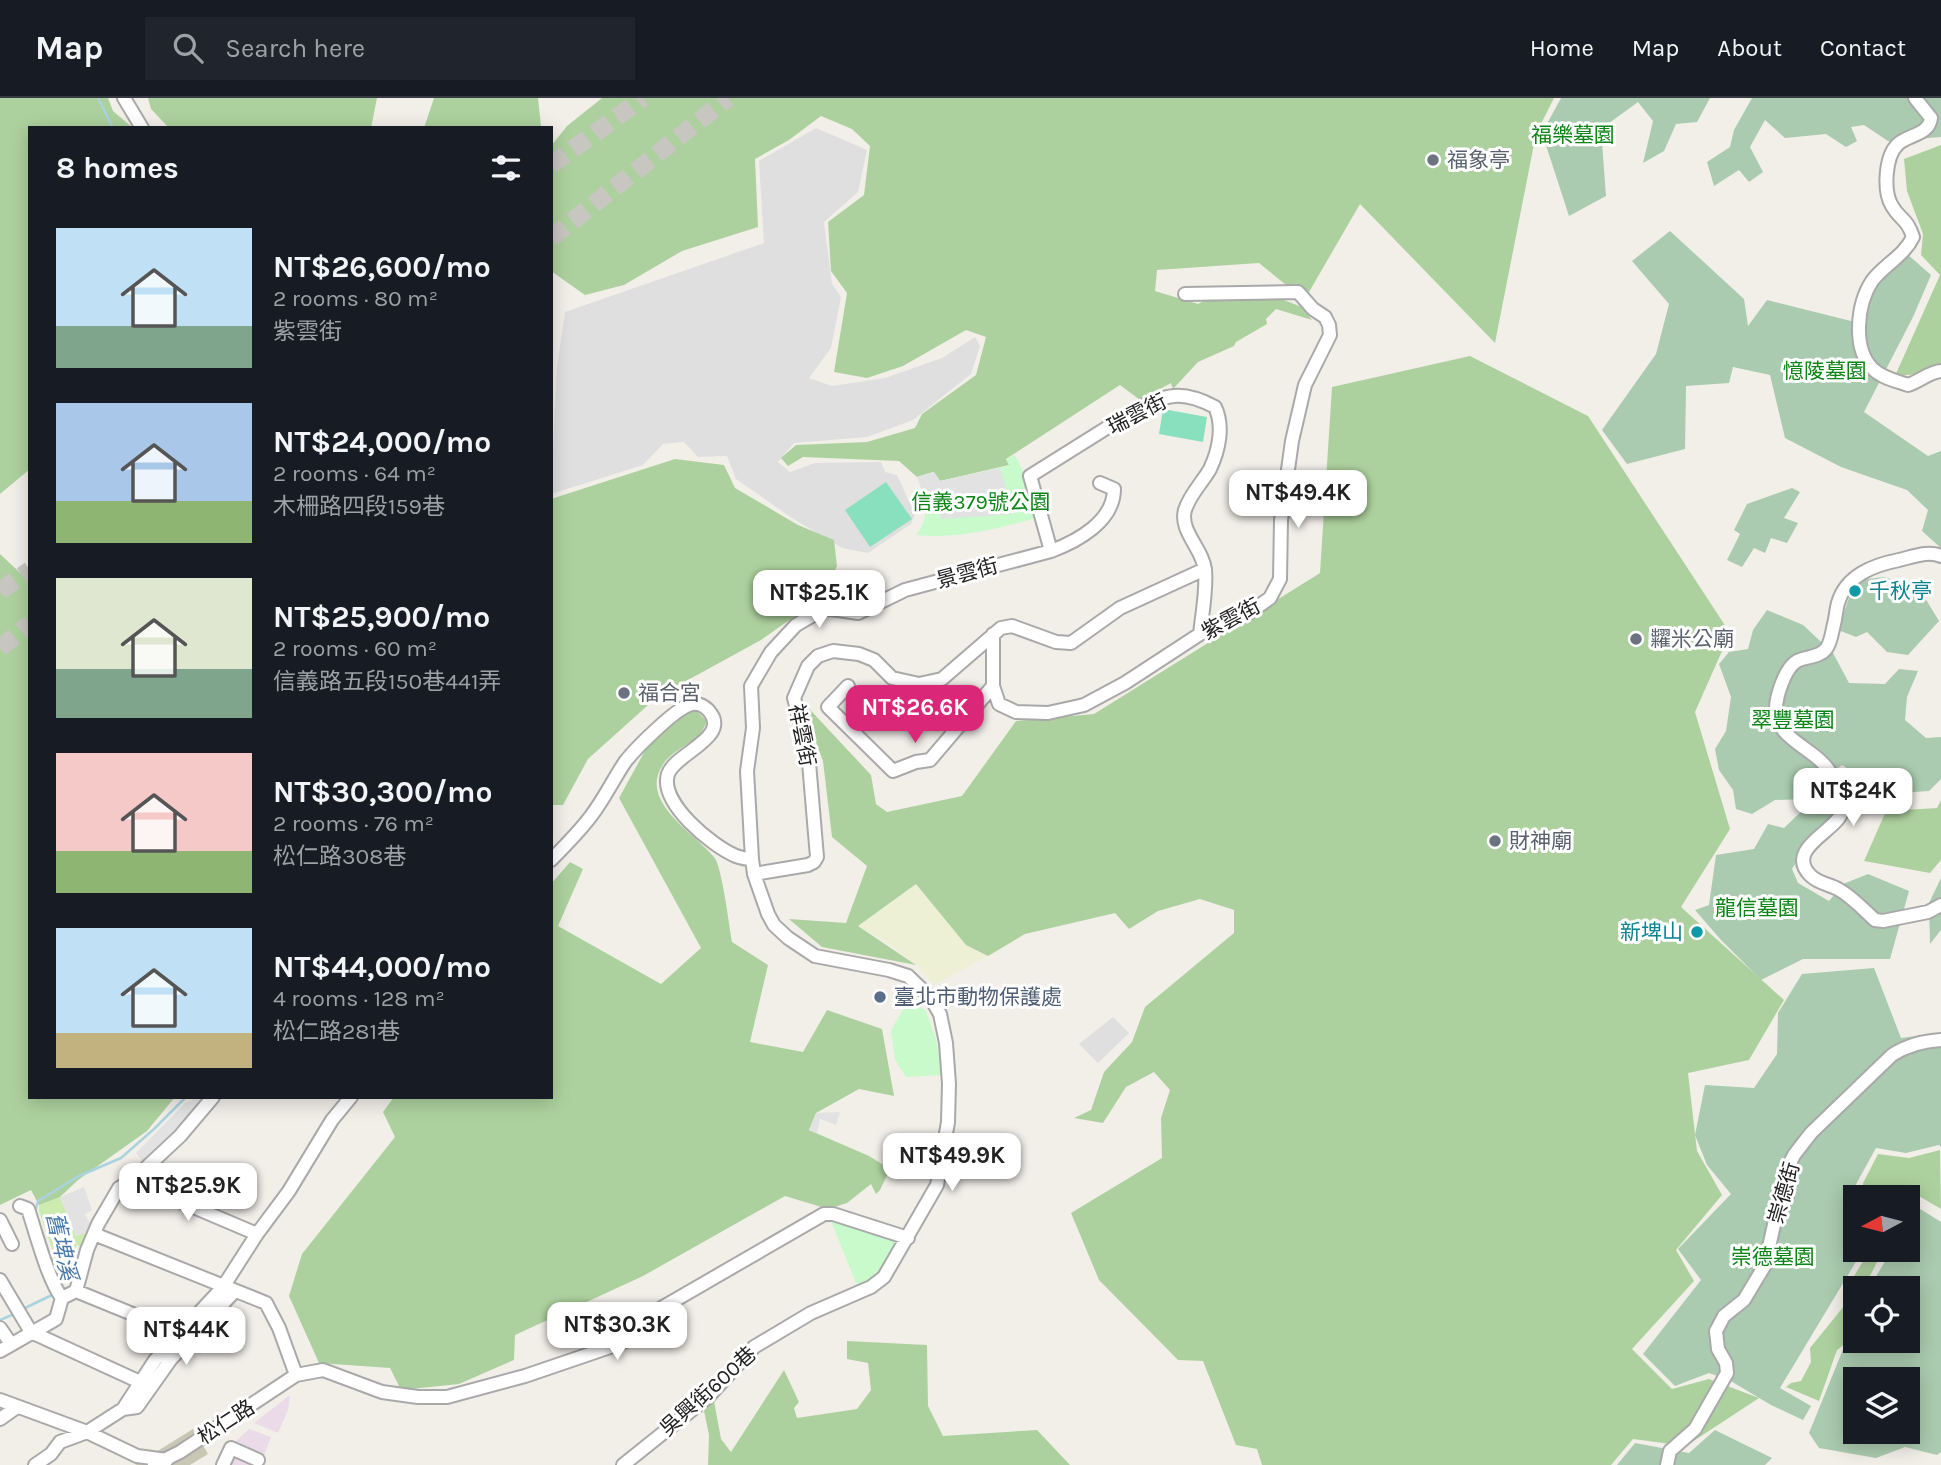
<!DOCTYPE html>
<meta charset="utf-8">
<style>
:root{--surface:#171b24;--page:#20242c;--text:#f1f3f6;--muted:#9ea1a6;--line:#363941;--accent:#db2777}
body{margin:0;font-family:Karla,"Noto Sans TC",sans-serif;background:var(--page);color:var(--text);height:100vh;display:flex;flex-direction:column;font-size:26px;white-space:nowrap}
*{box-sizing:border-box;margin:0}
p{font-size:23px;color:var(--muted)}
.icon{flex:none;width:38px;height:38px;fill:none;stroke:currentColor;stroke-width:2;stroke-linecap:round;stroke-linejoin:round}
.map{position:relative;flex:1;overflow:hidden}
.details{position:absolute;left:28px;top:28px;width:525px;height:973px;display:flex;flex-direction:column;background:var(--surface);border-radius:0px;box-shadow:0 4px 18px #0003}
.details>*{flex:none}
.needle{width:46px;rotate:263deg}
.buttons{position:absolute;left:1843px;top:1087px;display:grid;gap:14px}
.buttons a{display:grid;place-items:center;width:77px;height:77px;border-radius:0px;background:var(--surface);box-shadow:0 4px 18px #0003;font-size:35px}
.price{position:absolute;translate:-50% -60px;padding:0 16px;border-radius:14px;background:#fff;color:#222;font-size:23px;line-height:46px;filter:drop-shadow(0 2px 4px #0008)}
.price::after{content:'';position:absolute;left:50%;top:42px;width:21px;height:16px;margin-left:-10px;background:inherit;clip-path:polygon(0 0,100% 0,50% 100%)}
.price.active{background:var(--accent);color:#fff}
ul{padding:0;list-style:none}
li{display:flex;align-items:center;gap:21px;height:175px;padding:0 28px}
li span{display:grid;place-items:center;flex:none;width:196px;height:140px;border-radius:0px;color:#555}
li>.icon{margin-inline-start:auto}
span .icon{width:84px;height:84px;fill:#fffc;stroke-width:1}
li b{font-size:30px}
h2{display:flex;justify-content:space-between;align-items:center;height:84px;padding:0 28px;font-size:30px}
header{display:flex;align-items:center;gap:42px;box-sizing:border-box;height:98px;padding:0 35px;background:var(--surface);border-bottom:2px solid var(--line)}
header strong{font-size:33px}
nav{display:flex;gap:38px;margin-inline-start:auto;font-size:24px}
.search{width:490px;height:63px;background:var(--page);display:flex;align-items:center;gap:18px;box-sizing:border-box;padding:0 24px;border-radius:0px;color:var(--muted);font-size:26px}
.map>svg:first-child{display:block}
.residential{fill:#e0dfdf}
.industrial{fill:#ebdbe8}
.construction{fill:#c7c7b4}
.farmland{fill:#eef0d5}
.grass{fill:#cdebb0}
.forest{fill:#add19e}
.cemetery{fill:#aacbaf;fill-rule:evenodd}
.park{fill:#c8facc}
.pitch{fill:#88e0be}
.parking{fill:#e2e2e2}
.lines{fill:none;stroke-linecap:round;stroke-linejoin:round}
.stream{stroke:#aad3df;stroke-width:2.5}
.highway-tunnel{stroke:#c8c6c1;stroke-width:18;stroke-dasharray:18 9;stroke-linecap:butt}
.minor-casing{stroke:#a9a9a9;stroke-width:16}
.minor{stroke:#fff;stroke-width:12}
.worship-dot{fill:#6b7280;stroke:#fff;stroke-width:2.5}
.culture-dot{fill:#0f9aa8;stroke:#fff;stroke-width:2.5}
.service-dot{fill:#5c6f8a;stroke:#fff;stroke-width:2.5}
.labels{text-anchor:middle;stroke-width:6;stroke-linejoin:round;paint-order:stroke}
.park-label{font-size:21px;fill:#0c8416;stroke:#fff}
.worship-label{font-size:21px;fill:#5b616d;stroke:#fff;text-anchor:start}
.street-label{font-size:21px;fill:#222;stroke:#fff}
.culture-label{font-size:21px;fill:#0d838f;stroke:#fff;text-anchor:start}
.service-label{font-size:21px;fill:#4e5e75;stroke:#fff;text-anchor:start}
.water-label{font-size:23px;font-style:italic;fill:#4a7aab;stroke:#fff}
</style>
<header>
<strong>Map</strong>
<div class="search"><svg class="icon" aria-label="search" viewBox="0 0 24 24"><circle cx="10" cy="10" r="6"/><path d="M15 15l6 6"/></svg>Search here</div>
<nav><a>Home</a><a>Map</a><a>About</a><a>Contact</a></nav>
</header>
<div class="map">
<svg width="1941" height="1367" viewBox="0 0 1941 1367">
<rect width="100%" height="100%" fill="#f2efe9"/>
<path class="residential" d="M816 30 867 52 858 94 824 124 832 186 841 199 831 250 809 280 832 288 885 280 942 260 975 239 980 248 971 276 913 322 867 339 794 345 778 364 790 374 815 365 881 364 885 374 897 377 915 416 911 426 868 455 842 450 792 420 736 381 727 358 698 359 684 344 663 346 643 367 551 396 557 269 565 214 764 145 759 63Z
M1113 919 1129 935 1098 965 1079 946Z"/>
<path class="industrial" d="M290 1297 288 1312 278 1335 254 1325Z
M249 1331 271 1339 263 1360 257 1357 253 1367H218L223 1355Z"/>
<path class="construction" d="M193 1331 208 1356 190 1367H135Z"/>
<path class="farmland" d="M917 786 966 847 988 858 934 887 917 867 881 841 858 828Z"/>
<path class="grass" d="M60 1099 76 1138 84 1135 86 1139 81 1152 77 1145 73 1168 61 1177 39 1113V1107Z"/>
<path class="forest" d="M0 0H108L113 13 133 30H30V371L0 396Z
M148 0H377L371 30H169L151 11Z
M434 0H538L541 28 424 30Z
M602 0H1554L1536 36 1495 245 1360 106 1309 194 1291 191 1259 165 1157 172 1155 193 1198 206 1209 200 1239 198 1281 201 1302 209 1312 222 1276 211 1266 221 1267 226 1236 244 1234 248 1198 264 1173 291 1171 285 1140 302 1120 287 1006 361 1009 367 940 383 933 374 917 379 899 363 803 359 788 368 781 360 796 347 867 344 915 330 922 316 976 277 986 239 966 232 903 268 867 280 834 274 847 195 831 173 828 124 864 97 870 48 852 31 821 18 789 42 755 61 758 129 682 153 624 187 585 197 551 173V48L567 28Z
M1941 47V274L1895 278 1940 177 1921 157 1923 136 1907 93 1904 61Z
M1470 258 1588 318 1730 535 1695 614 1730 731 1681 809 1784 902 1749 962 1688 975 1697 1053 1722 1097 1676 1152 1694 1183 1632 1251 1672 1291 1709 1281 1759 1300 1686 1348 1633 1341 1611 1367H1262L1257 1351 1236 1347 1203 1263 1178 1262 1099 1182 1071 1115 1162 1060 1161 1020 1170 992 1154 974 1126 989 1103 1025 1074 1020 1091 1012 1104 974 1132 944 1145 909 1234 835V812L1200 801 1158 813 1129 831 1115 815 1025 836 988 858 966 847 916 786 858 828 916 867 822 849 789 821 846 825 867 768 832 739 823 663 800 601 871 677 876 706 887 714 962 698 1016 623 1094 616 1320 475 1332 289Z
M675 361 724 367 735 390 798 427 834 442 837 468 822 499 761 542 657 599 588 661 563 707H551V401Z
M0 456 30 484V999H175L147 1033 78 1082 60 1099 39 1107 31 1092 0 1107Z
M692 609 707 623C698 650 667 648 658 677 648 709 697 738 714 759 722 768 729 828 732 844L768 867 750 944 803 954 827 912 882 931 894 998 859 991 816 1015 809 1032 869 1058 890 1071 880 1092 876 1096 871 1086 847 1105 828 1111 785 1098 643 1178 515 1237 514 1262 459 1286 401 1292 390 1270 319 1265 289 1198 302 1156 395 1039 383 1014 394 999H551V786L570 764 583 771 558 828 661 886 701 850 619 700 652 640Z
M1941 702V762L1930 775 1864 763 1886 713 1937 710Z
M1940 1052 1941 1111 1912 1094 1906 1099H1863V1085L1878 1056 1909 1060Z
M1870 1152H1883L1864 1190H1855V1242L1887 1253 1850 1242 1837 1252 1819 1303 1786 1289 1791 1285 1801 1283 1811 1264 1810 1250 1844 1208 1848 1188Z
M847 1243 927 1247 928 1308 943 1338 1037 1332 1070 1367H708L709 1337 703 1308 714 1303 721 1341 731 1354 784 1272 799 1304 794 1310 797 1320 857 1311 871 1292 868 1265 847 1261Z"/>
<path class="cemetery" d="M1561 0H1710L1697 24 1676 26 1664 53 1643 65 1653 23 1638 4 1601 31 1606 98 1569 118 1542 35Z
M1752 0H1941V39L1888 43 1864 27 1851 29 1857 43 1846 49 1826 36 1785 40 1765 22 1750 49 1763 74 1749 84 1739 72 1714 88 1707 64 1730 49 1734 32Z
M1670 133 1744 201 1748 228 1767 202 1859 225 1872 191 1906 155 1931 177 1913 219 1864 314 1928 358 1941 353V450L1922 433 1928 412 1907 392 1841 369 1785 340 1770 277 1733 269 1729 285 1686 288 1685 351 1627 366 1602 332 1656 256 1669 206 1632 163Z
M1792 390 1800 394 1784 420 1798 425 1787 445 1771 440 1765 455 1754 450 1742 469 1727 462 1740 436 1734 432 1747 406Z
M1885 479 1922 495 1939 523 1908 557 1887 554 1867 534 1856 539 1838 532 1853 488 1867 481Z
M1767 512 1803 527 1833 555 1849 585 1885 586 1899 571 1918 573 1907 599 1905 622 1926 640 1941 639V681L1929 693 1900 695 1875 671 1863 681 1842 667 1826 679 1833 697 1807 701 1775 702 1752 716 1736 711 1733 692 1719 672 1715 651 1726 633 1731 599 1719 566 1729 554 1748 551 1753 532Z
M1835 700 1832 718 1808 745 1792 771 1798 785 1829 803 1843 786 1868 776 1909 793 1890 861H1803L1761 882 1721 842 1695 812 1709 807 1716 757 1754 751 1768 726 1784 730 1810 705Z
M1941 780V832L1930 846 1929 805Z
M1874 870 1901 940 1941 935V1049L1939 1047 1906 1055 1876 1050 1855 1088 1857 1099H1855V1152H1863L1780 1290 1811 1308 1803 1322 1771 1307 1729 1282 1709 1275 1675 1288 1643 1256 1701 1182 1678 1151 1731 1096 1707 1067 1695 1037 1705 987 1754 990 1777 956 1778 915 1802 876Z
M1917 1109 1941 1124V1354L1937 1357 1905 1349 1876 1360 1819 1350 1809 1335 1855 1222V1242H1908V1190H1869L1892 1152H1908V1124ZM1855 1281H1908V1334H1855Z
M1715 1332 1772 1360 1765 1367H1617L1635 1345 1689 1355Z"/>
<path class="park" d="M1015 357 1024 375 1036 420C997 431 957 441 916 437 931 418 926 400 917 379L934 374 940 383 1004 369 1009 367 1006 361Z
M910 900 926 913 936 941 942 977 906 979 895 962 891 932Z
M836 1120 901 1140 875 1179 863 1188 856 1185 831 1123Z"/>
<path class="pitch" d="M1163 311 1207 319 1203 344 1159 336Z
M886 384 912 421 870 449 845 412Z"/>
<path class="parking" d="M1000 370 1012 410H1014L1015 415 1001 417 941 421 937 403 939 397 934 393 923 396 917 379 934 374 940 383Z
M194 999H204L173 1037 143 1064 136 1055 185 1005 191 1003Z
M840 1014 836 1027 820 1021 817 1035 809 1032 816 1015Z
M84 1089 92 1112 85 1116 90 1126 86 1139 84 1135 76 1138 60 1099Z"/>
<g class="lines">
<path class="stream" d="M98 0 113 30
M57 1179 35 1114 38 1103 79 1078 121 1060 154 1031 186 999
M23 1211 54 1196
M0 1222 14 1216"/>
<path class="highway-tunnel" d="M551 67 643 0
M551 140 728 0
M0 493 30 472
M0 550 30 526"/>
<g class="minor-casing">
<path id="minor" d="M124 0 142 30
M1915 0 1931 20C1929 37 1909 36 1898 46 1885 58 1883 93 1892 108 1900 122 1907 120 1913 139 1904 158 1884 167 1872 183 1857 206 1852 251 1873 271 1882 280 1897 283 1908 287 1920 283 1929 274 1941 273
M1051 453 1030 378 1140 309C1170 295 1185 293 1215 309 1224 328 1219 352 1210 371 1202 385 1190 396 1185 412 1179 433 1203 451 1205 472 1207 492 1202 516 1200 536
M1941 458C1929 452 1912 459 1899 462 1874 467 1846 477 1838 505 1836 512 1836 519 1834 526 1832 534 1831 545 1826 551 1819 560 1806 558 1797 563 1785 570 1776 598 1776 611 1775 643 1820 651 1832 678 1836 689 1843 701 1842 713 1839 732 1784 750 1810 777 1817 785 1829 786 1838 791 1851 798 1864 812 1875 822L1883 823 1928 814 1941 807
M993 536V588L999 606 1016 614 1048 615 1084 607 1125 585 1200 536 1246 517 1270 500 1280 481 1281 422 1292 343 1305 287 1330 237 1329 227 1325 219 1313 211 1298 194 1185 196
M848 588 828 609 893 673 916 664 930 662 993 588
M551 762C565 748 579 734 591 718 604 701 613 682 625 664 635 651 674 612 689 607 696 604 703 607 708 612 733 639 675 655 668 676 659 705 712 748 736 758 741 760 746 761 752 761
M754 776 808 767 814 764 817 759 808 653 794 600 808 568 818 558 833 553 859 556 874 562 892 580 919 586 942 581 1001 530 1012 528 1056 544 1071 545 1120 510 1205 471
M132 1083 257 1136
M20 1108 28 1111C36 1135 48 1182 62 1200
M0 1122 12 1146
M94 1136 266 1205 279 1230 296 1277
M0 1182 31 1234 140 1284
M76 1193 179 1235
M0 1230 11 1246
M0 1253 56 1221 62 1200 76 1193 87 1152 98 1126 119 1090 132 1083 180 1038 213 999
M0 1302 87 1334 137 1358 167 1362
M123 1311 137 1309 171 1261 235 1193
M0 1321 17 1309
M35 1367 51 1356 60 1344 87 1334 123 1311 155 1262 223 1189 257 1136 289 1093 332 1022 351 999
M154 1367 180 1354 296 1277 323 1272 382 1294 418 1299H447L525 1278 610 1249 637 1238 658 1212 824 1116H833L908 1140
M223 1367 231 1350 258 1362
M623 1367 708 1299 754 1249 811 1215 871 1189 884 1179 937 1087 948 1024 949 986 946 945 940 916 930 899 908 878 889 872 815 858 788 840 774 827 768 816 754 776 752 761 747 673 753 630 751 588 771 554 796 527 825 510 858 515 905 492 1051 453C1078 443 1114 423 1114 391L1100 385
M1667 1367 1670 1353 1695 1331 1727 1275 1726 1265 1718 1251 1716 1233 1724 1218 1744 1202 1765 1167 1775 1122 1787 1099 1788 1069 1794 1057 1811 1035 1892 957C1906 948 1924 943 1941 942"/>
</g>
<use href="#minor" class="minor"/>
</g>
<g class="worship-dot">
<circle cx="1433" cy="62" r="7"/>
<circle cx="1636" cy="541" r="7"/>
<circle cx="624" cy="595" r="7"/>
<circle cx="1495" cy="743" r="7"/>
</g>
<g class="culture-dot">
<circle cx="1855" cy="493" r="7"/>
<circle cx="1697" cy="834" r="7"/>
</g>
<circle class="service-dot" cx="880" cy="899" r="7"/>
<g class="labels">
<g class="park-label">
<text x="1573" y="44">福樂墓園</text>
<text x="1825" y="280">憶陵墓園</text>
<text x="981" y="411">信義379號公園</text>
<text x="1793" y="629">翠豐墓園</text>
<text x="1757" y="817">龍信墓園</text>
<text x="1773" y="1166">崇德墓園</text>
</g>
<g class="worship-label">
<text x="1447" y="69">福象亭</text>
<text x="1650" y="548">糶米公廟</text>
<text x="638" y="602">福合宮</text>
<text x="1509" y="750">財神廟</text>
</g>
<g class="street-label">
<text transform="translate(1137 316) rotate(-27)" y="7">瑞雲街</text>
<text transform="translate(967 475) rotate(-15)" y="7">景雲街</text>
<text transform="translate(1231 521) rotate(-28)" y="7">紫雲街</text>
<text transform="translate(802 637) rotate(79)" y="7">祥雲街</text>
<text transform="translate(1784 1095) rotate(-74)" y="7">崇德街</text>
<text transform="translate(708 1293) rotate(-42)" y="7">吳興街600巷</text>
<text transform="translate(226 1324) rotate(-33)" y="7">松仁路</text>
</g>
<g class="culture-label">
<text x="1869" y="500">千秋亭</text>
<text x="1683" y="841" text-anchor="end">新埤山</text>
</g>
<g class="service-label">
<text x="894" y="906">臺北市動物保護處</text>
</g>
<g class="water-label">
<text transform="translate(62 1148) rotate(77)" y="8">舊埤溪</text>
</g>
</g>
</svg>
<div class="buttons">
<a><svg class="needle" viewBox="-14 -14 28 28"><path d="M0-13l5 13h-10z" fill="#e53935"/><path d="M0 13l5-13h-10z" fill="#9ea1a6"/></svg></a>
<a><svg class="icon" aria-label="locate" viewBox="0 0 24 24"><circle cx="12" cy="12" r="6"/><path d="M12 2v4M12 18v4M2 12h4M18 12h4"/></svg></a>
<a><svg class="icon" aria-label="layers" viewBox="0 0 24 24"><path d="M12 4l9 5-9 5-9-5zM3 14l9 5 9-5"/></svg></a>
</div>
<b class="price" style="left:1298px;top:432px">NT$49.4K</b>
<b class="price" style="left:819px;top:532px">NT$25.1K</b>
<b class="price active" style="left:915px;top:647px">NT$26.6K</b>
<b class="price" style="left:1853px;top:730px">NT$24K</b>
<b class="price" style="left:952px;top:1095px">NT$49.9K</b>
<b class="price" style="left:188px;top:1125px">NT$25.9K</b>
<b class="price" style="left:617px;top:1264px">NT$30.3K</b>
<b class="price" style="left:186px;top:1269px">NT$44K</b>
<section class="details">
<h2>8 homes<svg class="icon" aria-label="filters" viewBox="0 0 24 24"><path d="M4 7h16M4 17h16"/><circle cx="9" cy="7" r="2"/><circle cx="15" cy="17" r="2"/></svg></h2>
<ul>
<li><span style="background:linear-gradient(#bfe0f5 70%,#7fa58c 0)"><svg class="icon" aria-label="home" viewBox="0 0 24 24"><path d="M3 11l9-7 9 7M6 9v11h12V9"/></svg></span><div><b>NT$26,600/mo</b><p>2 rooms · 80 m²</p><p>紫雲街</p></div></li>
<li><span style="background:linear-gradient(#a9c7e8 70%,#8fb573 0)"><svg class="icon" aria-label="home" viewBox="0 0 24 24"><path d="M3 11l9-7 9 7M6 9v11h12V9"/></svg></span><div><b>NT$24,000/mo</b><p>2 rooms · 64 m²</p><p>木柵路四段159巷</p></div></li>
<li><span style="background:linear-gradient(#dfe7d0 65%,#7fa58c 0)"><svg class="icon" aria-label="home" viewBox="0 0 24 24"><path d="M3 11l9-7 9 7M6 9v11h12V9"/></svg></span><div><b>NT$25,900/mo</b><p>2 rooms · 60 m²</p><p>信義路五段150巷441弄</p></div></li>
<li><span style="background:linear-gradient(#f6c9c9 70%,#8fb573 0)"><svg class="icon" aria-label="home" viewBox="0 0 24 24"><path d="M3 11l9-7 9 7M6 9v11h12V9"/></svg></span><div><b>NT$30,300/mo</b><p>2 rooms · 76 m²</p><p>松仁路308巷</p></div></li>
<li><span style="background:linear-gradient(#bfe0f5 75%,#c2b280 0)"><svg class="icon" aria-label="home" viewBox="0 0 24 24"><path d="M3 11l9-7 9 7M6 9v11h12V9"/></svg></span><div><b>NT$44,000/mo</b><p>4 rooms · 128 m²</p><p>松仁路281巷</p></div></li>
</ul>
</section>
</div>
